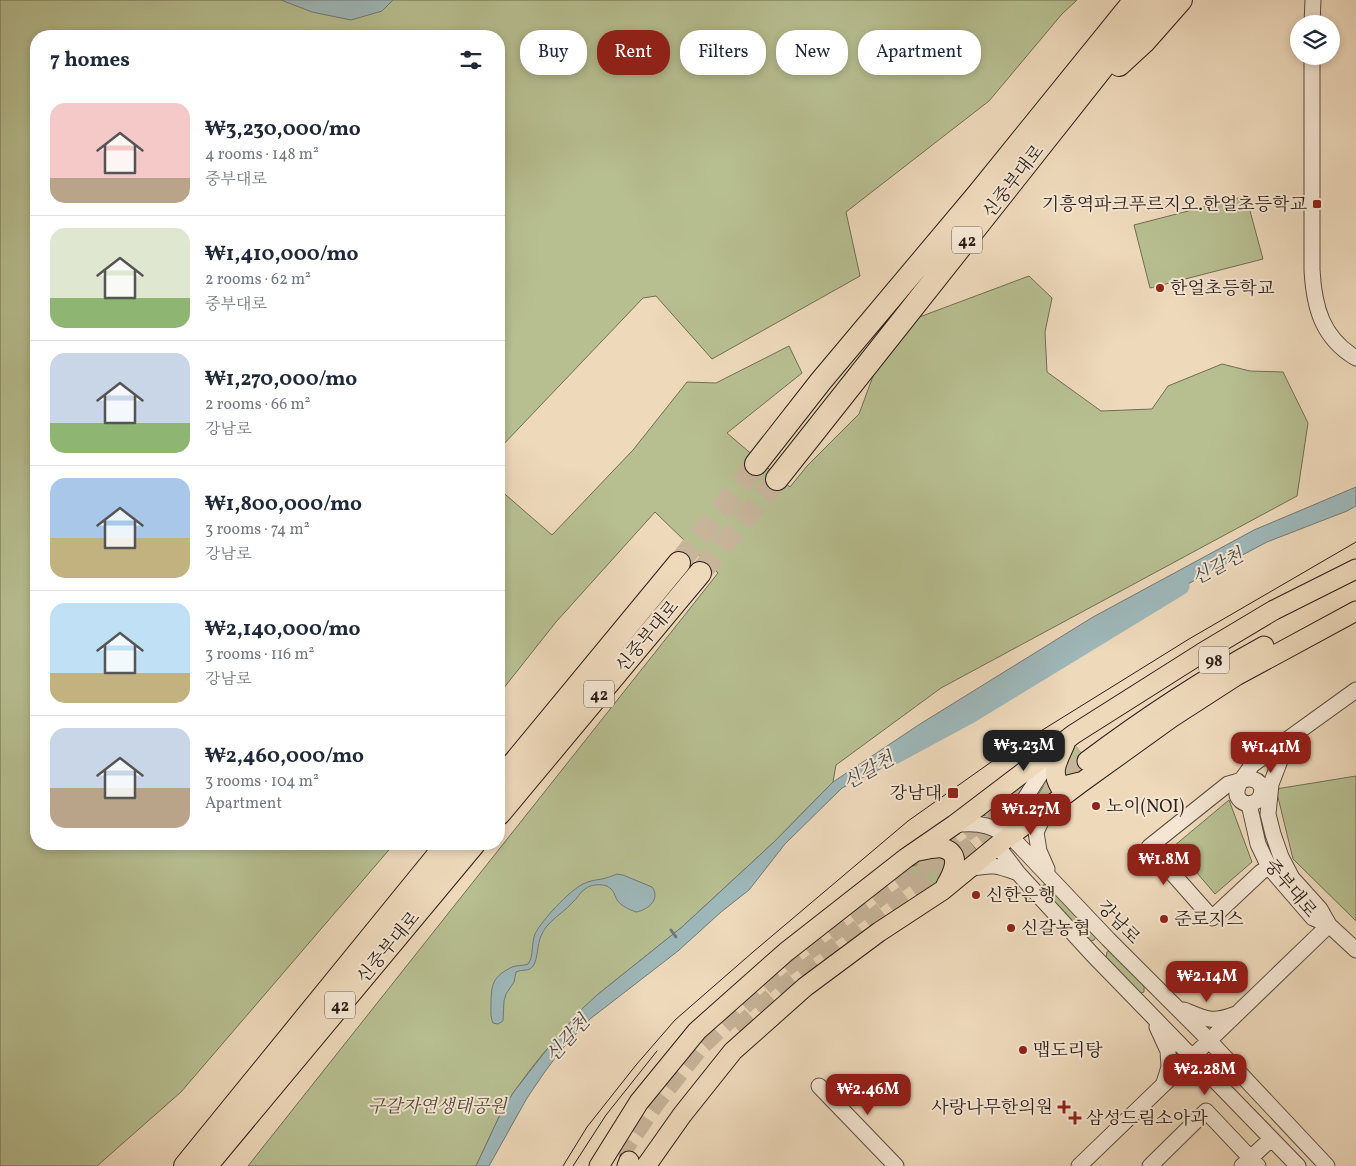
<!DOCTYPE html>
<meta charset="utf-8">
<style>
:root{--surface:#fff;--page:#f2f2f3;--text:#1f2937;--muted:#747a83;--line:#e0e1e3;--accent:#8f2418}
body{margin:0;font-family:Vollkorn,"Noto Serif KR",serif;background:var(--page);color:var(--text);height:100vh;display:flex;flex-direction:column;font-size:19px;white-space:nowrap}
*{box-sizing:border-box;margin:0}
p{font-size:16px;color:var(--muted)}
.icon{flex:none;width:28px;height:28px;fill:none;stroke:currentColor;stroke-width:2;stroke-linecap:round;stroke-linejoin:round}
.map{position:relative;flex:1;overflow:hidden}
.side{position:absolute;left:30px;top:30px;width:475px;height:820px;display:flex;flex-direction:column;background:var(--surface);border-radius:20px;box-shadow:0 2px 8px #0003}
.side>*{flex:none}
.hud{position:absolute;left:520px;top:30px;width:475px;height:45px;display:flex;gap:10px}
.tools{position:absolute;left:1290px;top:15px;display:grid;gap:10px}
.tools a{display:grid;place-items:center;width:50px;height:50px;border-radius:50%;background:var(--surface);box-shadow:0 2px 8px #0003;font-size:25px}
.price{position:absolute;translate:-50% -42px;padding:0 11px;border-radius:10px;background:var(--accent);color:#fff;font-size:16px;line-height:32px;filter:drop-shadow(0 1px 2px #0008)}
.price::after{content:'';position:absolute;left:50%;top:30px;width:15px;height:11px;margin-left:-8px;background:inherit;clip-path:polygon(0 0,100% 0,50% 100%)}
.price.current{background:#222;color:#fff}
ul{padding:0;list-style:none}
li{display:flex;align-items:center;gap:15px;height:125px;padding:0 20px}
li+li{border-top:1px solid var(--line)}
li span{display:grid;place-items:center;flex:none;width:140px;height:100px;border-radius:15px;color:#555}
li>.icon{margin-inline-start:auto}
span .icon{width:60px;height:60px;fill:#fffc;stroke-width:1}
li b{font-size:21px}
h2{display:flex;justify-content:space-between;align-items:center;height:60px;padding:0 20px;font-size:21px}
.chip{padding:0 18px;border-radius:20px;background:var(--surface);box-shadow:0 2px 8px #0003;font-size:18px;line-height:45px}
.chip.current{background:var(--accent);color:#fff}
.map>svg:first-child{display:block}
.green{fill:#b7bf91;stroke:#716e54}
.water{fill:#9eb8ba;stroke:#707a79}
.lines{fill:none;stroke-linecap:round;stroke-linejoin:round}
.stream{stroke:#707a79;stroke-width:3}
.river{stroke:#9eb8ba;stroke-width:19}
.major-tunnel{stroke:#c7b49a;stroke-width:19;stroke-dasharray:19 9;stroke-linecap:butt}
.highway-tunnel{stroke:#c7b49a;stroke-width:22;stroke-dasharray:22 11;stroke-linecap:butt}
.minor-casing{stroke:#5c4d40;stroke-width:17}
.major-casing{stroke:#2b1e17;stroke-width:21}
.highway-casing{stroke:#2b1e17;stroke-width:24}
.minor{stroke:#f4e6d3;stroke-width:15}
.major{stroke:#eed9bb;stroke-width:19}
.highway{stroke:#eed9bb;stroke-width:22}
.tram{stroke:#2b1e17;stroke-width:1}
.poi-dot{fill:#8f2418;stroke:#f4e6d3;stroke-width:2}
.labels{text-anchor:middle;stroke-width:4;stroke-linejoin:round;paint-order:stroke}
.shield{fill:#f4e6d3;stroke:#675a4f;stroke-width:1}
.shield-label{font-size:16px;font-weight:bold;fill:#2b1e17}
.street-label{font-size:18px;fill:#2b1e17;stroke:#f4e6d3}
.poi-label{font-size:18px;fill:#2b1e17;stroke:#f4e6d3;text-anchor:start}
.park-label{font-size:18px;font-style:italic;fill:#554e3c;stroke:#f4e6d3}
.water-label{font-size:19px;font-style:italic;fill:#4e4c48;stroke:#f4e6d3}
</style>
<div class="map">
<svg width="1356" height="1166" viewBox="0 0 1356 1166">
<rect width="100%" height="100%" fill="#eed9bb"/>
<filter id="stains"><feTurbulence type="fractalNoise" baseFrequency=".004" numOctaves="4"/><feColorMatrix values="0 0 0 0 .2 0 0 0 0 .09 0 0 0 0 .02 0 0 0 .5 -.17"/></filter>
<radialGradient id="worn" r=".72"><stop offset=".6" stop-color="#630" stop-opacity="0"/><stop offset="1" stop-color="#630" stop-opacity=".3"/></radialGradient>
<path class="green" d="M0 0H1077L1062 14 989 101 846 212 860 276 712 359 656 296 643 298 499 449V36H36V844H394L181 1092 97 1166H0Z
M1246 196 1263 259 1150 288 1134 225Z
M1029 276 1052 298 1045 332 1047 372 1101 411 1152 409 1168 386 1222 364 1250 371 1283 372 1308 423 1297 496 941 688 836 765 833 782 774 842 682 927 597 995 561 1032 533 1066 513 1093 499 1117 476 1166H248L718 573 655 512 556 622 499 694V489L552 535 633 450 687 382 716 383 789 346 802 373 727 433 790 487 807 466 859 414 883 349 914 319Z
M1075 745 1094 770 1065 780 1062 761Z
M1356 776V921L1293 859 1276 789Z
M1049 777C1049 785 1049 789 1055 793L1027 813Z
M999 800 1008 812 1000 822 990 816 977 815Z
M1229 800 1252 862 1215 894 1174 846Z
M970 842 980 854 956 873 945 843Z
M937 854 947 860V872L927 895 906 868 919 864 931 855Z
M1046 884 1096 937 1094 940 1091 941 1087 939 1042 889 1043 885Z
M1110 951 1144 986V992L1141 993H1138L1106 958 1107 952Z"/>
<path class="water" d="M281 0H393L382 11 351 20 312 12Z
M1356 487V506L1347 511 1267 542 1056 654 928 735 880 769 842 788 785 844 749 890 721 912 678 951 590 1019 561 1050 544 1073 527 1098 489 1166H476L499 1117 513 1093 548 1048 583 1008 597 995 682 927 774 842 833 782 920 724 1093 617 1254 530Z
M617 874 623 875 652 887C661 899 648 910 636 912 630 910 621 906 617 900 614 894 614 890 607 886 600 884 591 884 585 889 580 892 577 899 572 903 561 915 547 921 541 936 537 945 538 959 533 966 529 972 522 969 516 972L514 982 506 994 504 1001 503 1021 498 1024 493 1023C490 1016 491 1010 491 1003 491 983 494 976 512 967 517 965 523 966 528 964 534 956 531 944 535 934 542 920 569 891 583 884 589 881 595 880 602 879 607 878 612 876 617 874Z"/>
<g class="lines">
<path class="stream" d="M671 930 676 937"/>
<path class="river" d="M894 755 970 714 1180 586"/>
<path class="major-tunnel" d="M737 1029 784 986 885 909 1087 761
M619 1156 657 1101 700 1047 777 974 1078 748"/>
<path class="highway-tunnel" d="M679 563 756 464
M700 573 777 479"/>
<g class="minor-casing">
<path id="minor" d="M1312 24 1313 0
M1312 56V270C1314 307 1322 338 1356 358
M1293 740 1281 758 1271 784 1268 814 1273 834 1281 857 1292 878 1320 909 1329 925 1356 950
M1057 753 1047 764 1003 833 999 844 1002 852 1018 873 1092 954 1298 1166
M1249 804 1258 844 1269 867 1313 918 1329 925
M954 825C980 821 995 826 1016 842L1108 939 1203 1034 1327 1166
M1269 867 1261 872 1212 918 1149 847 1228 784C1238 782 1255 773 1261 786 1263 792 1261 797 1257 801 1252 804 1246 805 1241 801 1229 791 1246 775 1252 765L1356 690
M969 869C993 864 996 865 1018 873
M1047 869 1039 851 1036 832 1047 809
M1184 1010C1208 1020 1212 1023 1236 1014
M1157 1027 1168 1051 1169 1067 1164 1083
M819 1086 896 1166
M1079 1166 1329 925
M1150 1166 1206 1111 1258 1166
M1242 1166 1271 1139"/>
</g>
<g class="major-casing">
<path id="major" d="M1065 744C1058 761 1050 770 1060 787L1080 782
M1087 761C1143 719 1202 680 1264 646
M918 851C926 850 935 847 942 848 963 853 953 873 946 885
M599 1166 639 1102 697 1031 786 952 906 858 954 825 1074 734 1202 653 1274 610 1356 569
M627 1166 629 1161
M646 1166 682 1115 733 1051 805 987 879 932 943 890 999 844 1082 782 1171 718 1236 676 1356 611"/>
</g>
<g class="highway-casing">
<path id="highway" d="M1119 65 1144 42 1181 0
M756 464 821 381 978 194 1135 0
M777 479 1156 0
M499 781 679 563
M499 814 700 573
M185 1166 447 844
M206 1166 474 844"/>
</g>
<use href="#minor" class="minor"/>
<use href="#major" class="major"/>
<use href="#highway" class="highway"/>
<path class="tram" d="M563 1166 587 1127 636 1065 675 1020 753 952 908 821 994 760 1189 639 1356 542
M573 1166 606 1115 657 1051"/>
</g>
<g class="poi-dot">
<rect x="1312" y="199" width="10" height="10" rx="2.5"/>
<circle cx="1160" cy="288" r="5"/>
<rect x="947" y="787" width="12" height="12" rx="2.5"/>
<circle cx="1096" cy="806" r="5"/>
<circle cx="976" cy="895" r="5"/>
<circle cx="1164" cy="919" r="5"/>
<circle cx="1011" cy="928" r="5"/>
<circle cx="1023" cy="1050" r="5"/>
<path d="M1061.5 1099.5h5v5h5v5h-5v5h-5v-5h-5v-5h5z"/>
<path d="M1072.5 1110.5h5v5h5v5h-5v5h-5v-5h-5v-5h5z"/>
</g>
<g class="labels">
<g class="shield">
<rect x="952" y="226.5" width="30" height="27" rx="4"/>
<rect x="1199" y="646.5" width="30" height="27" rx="4"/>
<rect x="584" y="680.5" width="30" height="27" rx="4"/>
<rect x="325" y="991.5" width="30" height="27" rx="4"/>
</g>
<g class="shield-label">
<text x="967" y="246">42</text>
<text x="1214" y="666">98</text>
<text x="599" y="700">42</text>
<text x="340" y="1011">42</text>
</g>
<g class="street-label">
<text transform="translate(1013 181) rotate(-52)" y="6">신중부대로</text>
<text transform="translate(647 636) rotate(-50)" y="6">신중부대로</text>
<text transform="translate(1291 888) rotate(50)" y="6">중부대로</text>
<text transform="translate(1119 922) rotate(46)" y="6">강남로</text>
<text transform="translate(388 947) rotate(-50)" y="6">신중부대로</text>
</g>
<g class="poi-label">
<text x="1307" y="210" text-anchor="end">기흥역파크푸르지오.한얼초등학교</text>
<text x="1170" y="294">한얼초등학교</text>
<text x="942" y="799" text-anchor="end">강남대</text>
<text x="1106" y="812">노이(NOI)</text>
<text x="986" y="901">신한은행</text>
<text x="1174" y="925">준로지스</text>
<text x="1021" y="934">신갈농협</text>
<text x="1033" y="1056">맵도리탕</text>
<text x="1053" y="1113" text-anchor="end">사랑나무한의원</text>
<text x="1086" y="1124">삼성드림소아과</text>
</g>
<g class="park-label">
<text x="437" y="1112">구갈자연생태공원</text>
</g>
<g class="water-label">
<text transform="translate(1217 566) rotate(-28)" y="7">신갈천</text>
<text transform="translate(868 770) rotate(-30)" y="7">신갈천</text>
<text transform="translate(567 1038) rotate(-48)" y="7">신갈천</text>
</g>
</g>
<rect width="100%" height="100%" filter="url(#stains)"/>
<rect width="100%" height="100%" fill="url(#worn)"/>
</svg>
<div class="tools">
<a><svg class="icon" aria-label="layers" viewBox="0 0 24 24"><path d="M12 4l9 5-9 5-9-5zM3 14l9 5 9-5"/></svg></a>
</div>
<b class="price current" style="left:1024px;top:772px">₩3.23M</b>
<b class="price" style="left:1271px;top:774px">₩1.41M</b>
<b class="price" style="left:1031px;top:836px">₩1.27M</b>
<b class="price" style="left:1164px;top:886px">₩1.8M</b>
<b class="price" style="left:1207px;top:1003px">₩2.14M</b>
<b class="price" style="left:1205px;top:1096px">₩2.28M</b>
<b class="price" style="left:868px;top:1116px">₩2.46M</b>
<div class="hud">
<a class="chip">Buy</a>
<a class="chip current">Rent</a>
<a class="chip">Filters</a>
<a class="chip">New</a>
<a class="chip">Apartment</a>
</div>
<section class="side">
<h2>7 homes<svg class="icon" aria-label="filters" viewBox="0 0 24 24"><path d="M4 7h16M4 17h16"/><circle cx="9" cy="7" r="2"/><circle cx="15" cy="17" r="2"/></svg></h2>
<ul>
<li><span style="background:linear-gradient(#f6c9c9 75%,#b9a48a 0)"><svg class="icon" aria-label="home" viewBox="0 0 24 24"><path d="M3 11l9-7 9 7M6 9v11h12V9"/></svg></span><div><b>₩3,230,000/mo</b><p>4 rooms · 148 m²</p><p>중부대로</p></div></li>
<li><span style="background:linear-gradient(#dfe7d0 70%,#8fb573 0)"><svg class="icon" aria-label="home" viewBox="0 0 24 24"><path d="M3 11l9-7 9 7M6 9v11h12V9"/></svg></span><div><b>₩1,410,000/mo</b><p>2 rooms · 62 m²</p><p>중부대로</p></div></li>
<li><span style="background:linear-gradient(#c9d6e8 70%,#8fb573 0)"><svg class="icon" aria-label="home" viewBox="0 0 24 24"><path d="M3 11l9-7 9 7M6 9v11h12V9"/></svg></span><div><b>₩1,270,000/mo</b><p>2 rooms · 66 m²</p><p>강남로</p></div></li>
<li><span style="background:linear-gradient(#a9c7e8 60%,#c2b280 0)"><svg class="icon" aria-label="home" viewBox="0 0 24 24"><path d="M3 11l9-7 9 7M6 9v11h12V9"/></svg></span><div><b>₩1,800,000/mo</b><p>3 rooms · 74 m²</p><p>강남로</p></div></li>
<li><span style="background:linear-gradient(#bfe0f5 70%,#c2b280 0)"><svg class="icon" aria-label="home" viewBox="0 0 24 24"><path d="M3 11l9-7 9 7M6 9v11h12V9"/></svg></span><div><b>₩2,140,000/mo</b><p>3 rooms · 116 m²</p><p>강남로</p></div></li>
<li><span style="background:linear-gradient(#c9d6e8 60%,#b9a48a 0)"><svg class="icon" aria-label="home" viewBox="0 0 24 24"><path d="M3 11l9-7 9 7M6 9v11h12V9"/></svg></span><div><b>₩2,460,000/mo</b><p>3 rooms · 104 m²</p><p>Apartment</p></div></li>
</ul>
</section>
</div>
